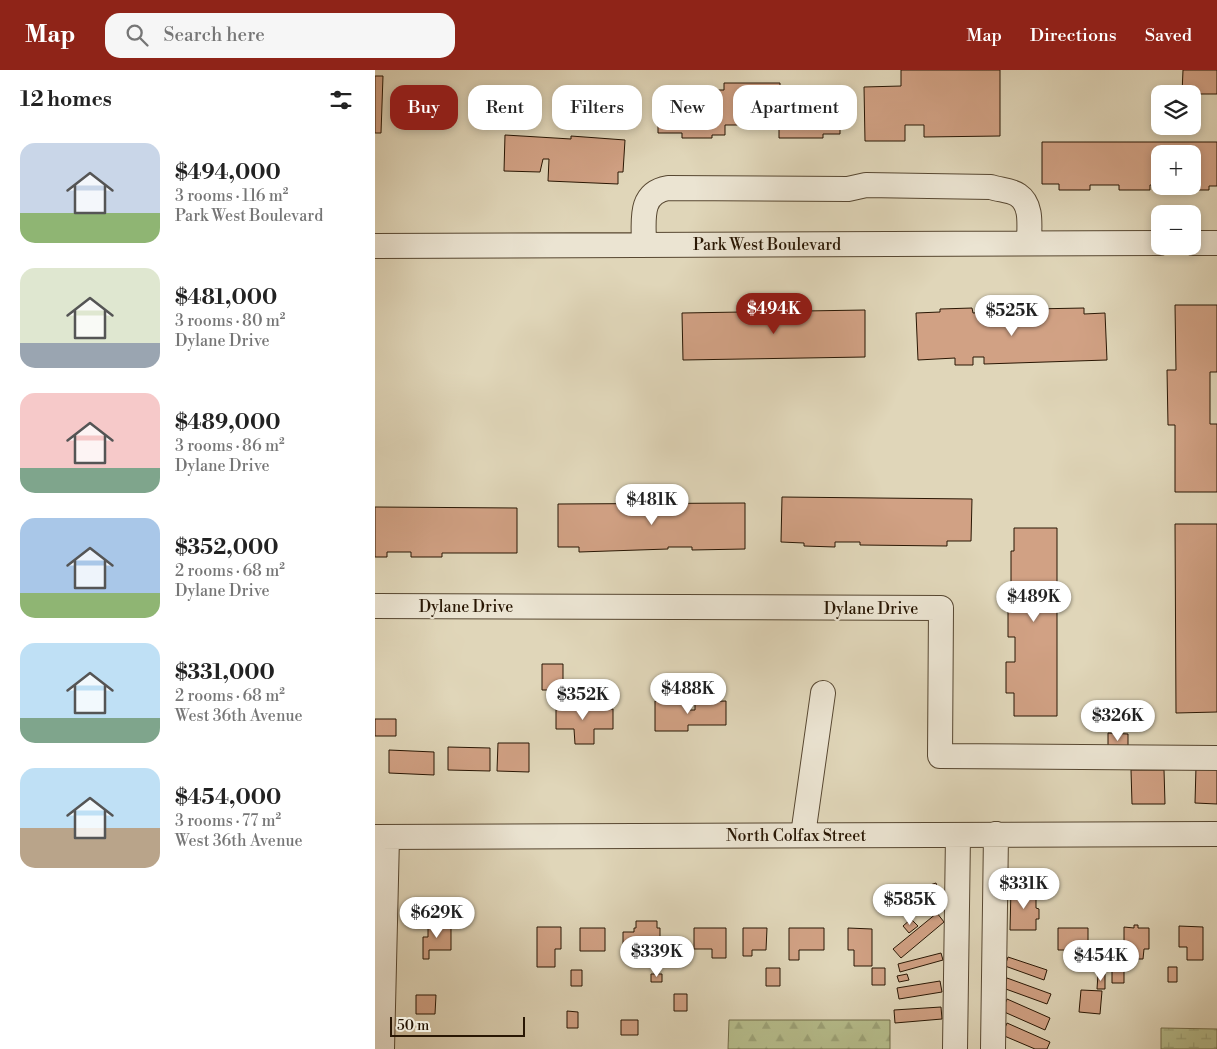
<!DOCTYPE html>
<meta charset="utf-8">
<style>
:root{--surface:#fff;--page:#f6f6f6;--text:#222;--muted:#767676;--accent:#8f2418}
body{margin:0;font-family:"Libre Bodoni",serif;background:var(--page);color:var(--text);height:100vh;display:flex;flex-direction:column;font-size:19px;white-space:nowrap}
*{box-sizing:border-box;margin:0}
p{font-size:16px;color:var(--muted)}
.icon{flex:none;width:28px;height:28px;fill:none;stroke:currentColor;stroke-width:2;stroke-linecap:round;stroke-linejoin:round}
.map{position:relative;flex:1;overflow:hidden}
.drawer{display:flex;flex-direction:column;background:var(--surface);width:375px}
.drawer>*{flex:none}
.guide{position:absolute;left:15px;top:15px;width:475px;height:45px;display:flex;gap:10px}
.controls{position:absolute;left:776px;top:15px;display:grid;gap:10px}
.controls a{display:grid;place-items:center;width:50px;height:50px;border-radius:10px;background:var(--surface);box-shadow:0 2px 8px #0003;font-size:25px}
.scale{position:absolute;left:15px;bottom:12px;width:135px;box-sizing:border-box;padding-left:5px;border:2px solid #291704;border-top:0;font-size:14px;line-height:18px;white-space:nowrap;color:#291704;-webkit-text-stroke:4px #ebe4d2;paint-order:stroke}
.price{position:absolute;translate:-50% -42px;padding:0 11px;border-radius:18px;background:#fff;color:#222;font-size:16px;line-height:32px;filter:drop-shadow(0 1px 2px #0008)}
.price::after{content:'';position:absolute;left:50%;top:30px;width:15px;height:11px;margin-left:-8px;background:inherit;clip-path:polygon(0 0,100% 0,50% 100%)}
.price.selected{background:var(--accent);color:#fff}
ul{padding:0;list-style:none}
li{display:flex;align-items:center;gap:15px;height:125px;padding:0 20px}
li span{display:grid;place-items:center;flex:none;width:140px;height:100px;border-radius:15px;color:#555}
li>.icon{margin-inline-start:auto}
span .icon{width:60px;height:60px;fill:#fffc;stroke-width:1}
li b{font-size:21px}
h2{display:flex;justify-content:space-between;align-items:center;height:60px;padding:0 20px;font-size:21px}
.tag{padding:0 18px;border-radius:15px;background:var(--surface);box-shadow:0 2px 8px #0003;font-size:18px;line-height:45px}
.tag.selected{background:var(--accent);color:#fff}
header{display:flex;align-items:center;gap:30px;box-sizing:border-box;height:70px;padding:0 25px;background:var(--accent);color:#fff}
header strong{font-size:24px}
nav{display:flex;gap:28px;margin-inline-start:auto;font-size:18px}
.search{width:350px;height:45px;background:var(--page);display:flex;align-items:center;gap:12px;box-sizing:border-box;padding:0 18px;border-radius:15px;color:var(--muted);font-size:19px}
main{display:flex;flex:1;min-height:0}
.map>svg:first-child{display:block}
.forest{fill:url(#forest-firs);stroke:#706a48}
.wetland{fill:url(#wetland-marsh);stroke:#706a48}
.building{fill:#d1a184;stroke:#291704}
.lines{fill:none;stroke-linecap:round;stroke-linejoin:round}
.minor-casing{stroke:#574731;stroke-width:26}
.minor{stroke:#ebe4d2;stroke-width:24}
.labels{text-anchor:middle;stroke-width:4.5;stroke-linejoin:round;paint-order:stroke}
.street-label{font-size:16px;fill:#291704;stroke:#ebe4d2}
</style>
<header>
<strong>Map</strong>
<div class="search"><svg class="icon" aria-label="search" viewBox="0 0 24 24"><circle cx="10" cy="10" r="6"/><path d="M15 15l6 6"/></svg>Search here</div>
<nav><a>Map</a><a>Directions</a><a>Saved</a></nav>
</header>
<main>
<section class="drawer">
<h2>12 homes<svg class="icon" aria-label="filters" viewBox="0 0 24 24"><path d="M4 7h16M4 17h16"/><circle cx="9" cy="7" r="2"/><circle cx="15" cy="17" r="2"/></svg></h2>
<ul>
<li><span style="background:linear-gradient(#c9d6e8 70%,#8fb573 0)"><svg class="icon" aria-label="home" viewBox="0 0 24 24"><path d="M3 11l9-7 9 7M6 9v11h12V9"/></svg></span><div><b>$494,000</b><p>3 rooms · 116 m²</p><p>Park West Boulevard</p></div></li>
<li><span style="background:linear-gradient(#dfe7d0 75%,#9aa5b1 0)"><svg class="icon" aria-label="home" viewBox="0 0 24 24"><path d="M3 11l9-7 9 7M6 9v11h12V9"/></svg></span><div><b>$481,000</b><p>3 rooms · 80 m²</p><p>Dylane Drive</p></div></li>
<li><span style="background:linear-gradient(#f6c9c9 75%,#7fa58c 0)"><svg class="icon" aria-label="home" viewBox="0 0 24 24"><path d="M3 11l9-7 9 7M6 9v11h12V9"/></svg></span><div><b>$489,000</b><p>3 rooms · 86 m²</p><p>Dylane Drive</p></div></li>
<li><span style="background:linear-gradient(#a9c7e8 75%,#8fb573 0)"><svg class="icon" aria-label="home" viewBox="0 0 24 24"><path d="M3 11l9-7 9 7M6 9v11h12V9"/></svg></span><div><b>$352,000</b><p>2 rooms · 68 m²</p><p>Dylane Drive</p></div></li>
<li><span style="background:linear-gradient(#bfe0f5 75%,#7fa58c 0)"><svg class="icon" aria-label="home" viewBox="0 0 24 24"><path d="M3 11l9-7 9 7M6 9v11h12V9"/></svg></span><div><b>$331,000</b><p>2 rooms · 68 m²</p><p>West 36th Avenue</p></div></li>
<li><span style="background:linear-gradient(#bfe0f5 60%,#b9a48a 0)"><svg class="icon" aria-label="home" viewBox="0 0 24 24"><path d="M3 11l9-7 9 7M6 9v11h12V9"/></svg></span><div><b>$454,000</b><p>3 rooms · 77 m²</p><p>West 36th Avenue</p></div></li>
</ul>
</section>
<div class="map">
<svg width="842" height="979" viewBox="0 0 842 979">
<defs>
<pattern id="forest-firs" width="22" height="20" patternUnits="userSpaceOnUse" patternTransform="scale(1.25)"><rect width="22" height="20" fill="#b6bd8c"/><path d="M5 1l3.5 6h-7zM16 11l3.5 6h-7z" fill="#9ca277"/></pattern>
<pattern id="wetland-marsh" width="20" height="14" patternUnits="userSpaceOnUse" patternTransform="scale(1.25)"><rect width="20" height="14" fill="#b6bd8c"/><path d="M1 5h8M5 5V1M11 12h8M15 12V8" fill="none" stroke="#9ca277"/></pattern>
</defs>
<rect width="100%" height="100%" fill="#e0d6b9"/>
<filter id="stains"><feTurbulence type="fractalNoise" baseFrequency=".004" numOctaves="4"/><feColorMatrix values="0 0 0 0 .2 0 0 0 0 .09 0 0 0 0 .02 0 0 0 .5 -.17"/></filter>
<radialGradient id="worn" r=".72"><stop offset=".6" stop-color="#630" stop-opacity="0"/><stop offset="1" stop-color="#630" stop-opacity=".3"/></radialGradient>
<path class="forest" d="M354 950H515V979H353Z"/>
<path class="wetland" d="M786 958 842 959V979H786Z"/>
<path class="building" d="M526 0H625V66L549 67V55H530V71H490L489 17 526 16Z
M808 0H842V24H807Z
M0 6H8L6 63H0Z
M349 13H405V20H465V64H448V68H404V55H350V65H337V68H307V63H283V20H349Z
M130 65 196 69V66L250 70 248 102H243V114L173 111 174 89H168L165 102 129 101Z
M667 72H842V116H834V120H804V116H818V84H785V115H775V120H744V115H715V120H684V114H667Z
M800 235H842V302H835V354H842V422H800V355H793L792 300H801Z
M597 238 598 243 611 242V252L658 251 657 239 709 238V244L730 243 732 290 609 294V287H598V295H580V288L543 290 541 243 565 242V239Z
M490 240V287L308 290 307 243Z
M407 427 597 429 596 471H572V476L485 475V472H460V477L429 476V473L406 472Z
M370 433V479L317 480V477H293V479L204 482V477H183V434Z
M0 437 142 438V483H67V487H36V482H12V487H0Z
M800 454H842V642L801 643Z
M639 458H682V646H639V623H631V592H640V567H633V536H636V481H639Z
M167 594H188V620H167Z
M181 629H195V640L238 639V659H219V674H200L199 659H181Z
M313 630V640H320V632L351 631V655H313V661H280V631Z
M0 649H21V666H0Z
M733 663 753 664V680L733 679Z
M123 673H154V702L122 701Z
M73 677 115 678V701L73 700Z
M14 680 59 682V705L14 703Z
M821 697 842 698V734L820 733Z
M756 700H789L790 734H757Z
M561 813 564 822 530 833 527 824Z
M636 819H661V838L664 839V849H661V860H635Z
M562 843 569 852 526 888 518 879Z
M536 849 543 856 534 863 528 856Z
M261 851H282V858H285V878H274V891H261V878H259V874H248V862H259V858H261Z
M57 853H69V858H76V880H54V889H48V867H53V858H57Z
M759 855H763V858H774V879H769L768 889H749V857L759 858Z
M804 856 828 857V890H812V877H804Z
M162 857H186V879H180V897H162Z
M205 858H230V881H205Z
M319 858H351V888H337V879H319Z
M368 858H392L391 880H377V886H368Z
M414 858H449V880H424V890H414Z
M473 858 497 859V896H479V880H473Z
M683 858H713V891H690V880H683Z
M566 883 568 890 525 902 523 894Z
M633 887 672 900 669 910 630 896Z
M737 896H749V913H737Z
M793 897H802V912H793Z
M391 898H405V916H391Z
M497 898H510V915H497Z
M196 900H207V916H196Z
M276 904H287V912H276Z
M532 904 534 910 524 912 522 906Z
M723 904H730V919H722Z
M632 908 676 924 672 934 628 918Z
M565 911 567 922 524 929 522 918Z
M706 920 727 921 725 944 704 942Z
M299 924H312V941H299Z
M41 925H61L60 944H41Z
M632 929 675 948 670 960 627 941Z
M566 937 567 949 520 953 519 940Z
M192 941 203 942V958H192Z
M246 950H263V965H246Z
M632 953 675 972 672 979H660L627 965Z"/>
<g class="lines">
<g class="minor-casing">
<path id="minor" d="M818 173H842
M269 175C269 152 263 123 293 118L473 119 491 115 616 117C625 120 636 120 643 125 658 135 654 157 654 173
M0 176 785 173
M0 536 566 538 565 686 842 688
M428 765 448 623
M0 767 842 764
M7 979 12 767
M580 979 583 765
M618 979 621 764"/>
</g>
<use href="#minor" class="minor"/>
</g>
<g class="labels">
<g class="street-label">
<text x="392" y="180">Park West Boulevard</text>
<text x="91" y="542">Dylane Drive</text>
<text x="496" y="544">Dylane Drive</text>
<text x="421" y="771">North Colfax Street</text>
</g>
</g>
<rect width="100%" height="100%" filter="url(#stains)"/>
<rect width="100%" height="100%" fill="url(#worn)"/>
</svg>
<div class="controls">
<a><svg class="icon" aria-label="layers" viewBox="0 0 24 24"><path d="M12 4l9 5-9 5-9-5zM3 14l9 5 9-5"/></svg></a>
<a>+</a>
<a>−</a>
</div>
<div class="scale">50 m</div>
<b class="price selected" style="left:399px;top:265px">$494K</b>
<b class="price" style="left:637px;top:267px">$525K</b>
<b class="price" style="left:277px;top:456px">$481K</b>
<b class="price" style="left:659px;top:553px">$489K</b>
<b class="price" style="left:313px;top:645px">$488K</b>
<b class="price" style="left:208px;top:651px">$352K</b>
<b class="price" style="left:743px;top:672px">$326K</b>
<b class="price" style="left:649px;top:840px">$331K</b>
<b class="price" style="left:535px;top:856px">$585K</b>
<b class="price" style="left:62px;top:869px">$629K</b>
<b class="price" style="left:282px;top:908px">$339K</b>
<b class="price" style="left:726px;top:912px">$454K</b>
<div class="guide">
<a class="tag selected">Buy</a>
<a class="tag">Rent</a>
<a class="tag">Filters</a>
<a class="tag">New</a>
<a class="tag">Apartment</a>
</div>
</div>
</main>
